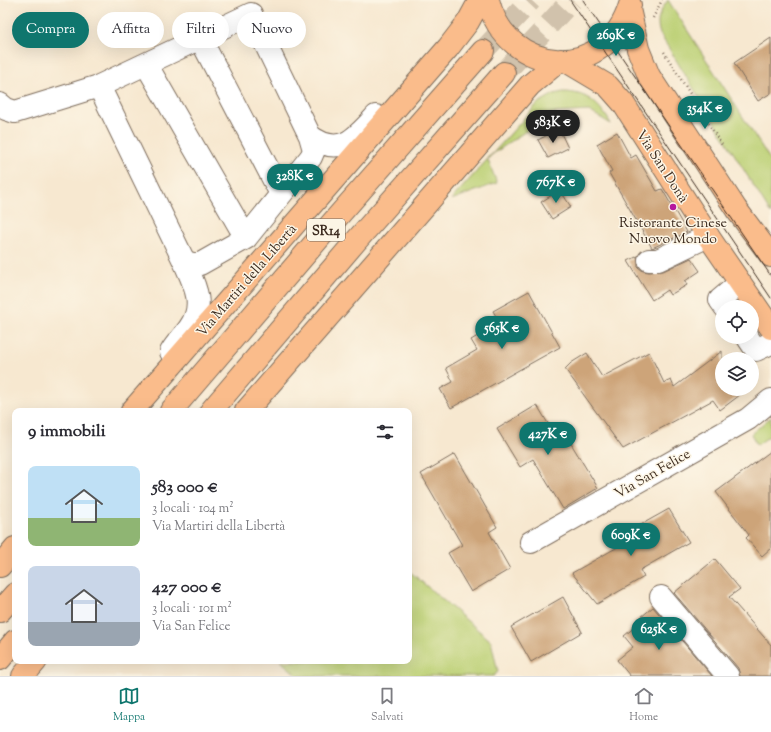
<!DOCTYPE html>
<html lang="it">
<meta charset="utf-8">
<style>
:root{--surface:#fff;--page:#f7f7f7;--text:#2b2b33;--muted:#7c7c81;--line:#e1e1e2;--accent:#0f766e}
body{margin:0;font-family:"Sorts Mill Goudy",serif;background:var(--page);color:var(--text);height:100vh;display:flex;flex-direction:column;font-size:15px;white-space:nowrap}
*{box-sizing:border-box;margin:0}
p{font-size:13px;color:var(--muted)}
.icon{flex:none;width:22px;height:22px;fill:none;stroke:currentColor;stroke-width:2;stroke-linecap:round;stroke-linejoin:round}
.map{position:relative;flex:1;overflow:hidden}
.sheet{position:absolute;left:12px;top:408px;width:400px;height:256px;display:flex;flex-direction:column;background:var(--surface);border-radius:8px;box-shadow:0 4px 16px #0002}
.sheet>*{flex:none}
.banner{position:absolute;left:12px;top:12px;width:400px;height:36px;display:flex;gap:8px}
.buttons{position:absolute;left:715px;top:300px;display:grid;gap:8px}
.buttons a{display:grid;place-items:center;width:44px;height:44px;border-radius:50%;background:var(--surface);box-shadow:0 4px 16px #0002;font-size:20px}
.price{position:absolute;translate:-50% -34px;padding:0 9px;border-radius:14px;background:var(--accent);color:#fff;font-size:13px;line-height:26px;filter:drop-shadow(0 1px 2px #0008)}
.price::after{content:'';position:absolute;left:50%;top:24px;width:12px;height:9px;margin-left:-6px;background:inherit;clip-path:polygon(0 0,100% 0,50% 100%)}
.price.active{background:#222;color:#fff}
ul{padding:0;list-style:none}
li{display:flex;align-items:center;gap:12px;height:100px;padding:0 16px}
li span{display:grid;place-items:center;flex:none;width:112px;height:80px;border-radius:8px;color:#555}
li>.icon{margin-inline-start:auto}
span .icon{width:48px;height:48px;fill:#fffc;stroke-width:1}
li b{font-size:17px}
h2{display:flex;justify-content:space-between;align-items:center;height:48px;padding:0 16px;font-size:17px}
.pill{padding:0 14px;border-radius:18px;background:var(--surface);box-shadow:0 4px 16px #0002;font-size:14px;line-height:36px}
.pill.active{background:var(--accent);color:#fff}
.tab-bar{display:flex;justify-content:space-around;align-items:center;height:56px;border-top:1px solid var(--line);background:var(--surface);font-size:11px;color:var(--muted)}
.tab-bar a{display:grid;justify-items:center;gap:2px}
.tab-bar .active{color:var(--accent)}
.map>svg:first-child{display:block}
.green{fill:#bcd074;stroke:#7c7d49}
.building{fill:#cda479}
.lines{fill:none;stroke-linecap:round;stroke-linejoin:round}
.major-tunnel{stroke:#d1c2ac;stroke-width:22;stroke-dasharray:22 11;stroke-linecap:butt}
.minor-casing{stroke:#7d6c5c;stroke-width:24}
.major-casing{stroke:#7d6c5c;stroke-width:24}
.path{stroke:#7d6c5c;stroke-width:2.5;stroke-dasharray:1 3;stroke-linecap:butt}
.minor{stroke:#fff;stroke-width:22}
.major{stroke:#fabc8b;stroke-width:22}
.tram{stroke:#3b2a1e;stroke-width:1}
.poi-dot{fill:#b5179e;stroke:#fcf5e5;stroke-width:1.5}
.labels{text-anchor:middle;stroke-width:3;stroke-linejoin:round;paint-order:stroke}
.shield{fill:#fcf5e5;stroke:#75675a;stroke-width:1}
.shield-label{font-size:13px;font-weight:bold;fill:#3b2a1e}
.street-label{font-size:14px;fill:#3b2a1e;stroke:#fcf5e5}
.poi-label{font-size:14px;fill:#3b2a1e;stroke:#fcf5e5}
</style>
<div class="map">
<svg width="771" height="676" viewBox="0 0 771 676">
<rect width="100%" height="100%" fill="#fcf5e5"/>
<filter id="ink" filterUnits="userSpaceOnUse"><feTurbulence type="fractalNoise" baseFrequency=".025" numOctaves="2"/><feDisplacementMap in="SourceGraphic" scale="8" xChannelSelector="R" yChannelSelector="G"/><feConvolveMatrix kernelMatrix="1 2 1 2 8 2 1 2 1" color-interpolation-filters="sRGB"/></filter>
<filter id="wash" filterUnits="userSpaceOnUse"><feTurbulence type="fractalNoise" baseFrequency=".012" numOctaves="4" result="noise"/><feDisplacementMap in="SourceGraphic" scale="16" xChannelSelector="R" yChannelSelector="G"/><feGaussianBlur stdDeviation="0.9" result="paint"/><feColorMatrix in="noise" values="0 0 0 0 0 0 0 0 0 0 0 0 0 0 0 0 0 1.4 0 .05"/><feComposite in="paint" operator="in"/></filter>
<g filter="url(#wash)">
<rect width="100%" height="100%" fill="#f7e8d0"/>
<path class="green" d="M668 0 771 161V214L660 34C655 20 660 12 668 0Z
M563 92C587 92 600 104 611 124L589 111 552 113 487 158 497 183 451 200 538 103 554 94Z
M771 417V435L757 445 751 434Z
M409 571 491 641 498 672 493 676H298L281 661H409Z"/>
<g id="blocks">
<path class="building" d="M771 38V93L758 101 734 63Z
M559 129 568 148 548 158 538 140Z
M617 132 631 158 636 155 657 191 662 189 687 232 652 248 609 173 612 171 597 144Z
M560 190 571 207 552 219 541 202Z
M638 256V267L643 271 649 272 663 271 691 258 700 271 685 281 687 285 670 295 667 290 652 300 628 261Z
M529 291 560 347 451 408 440 389 453 382 446 368 477 350 471 340 500 323 493 311Z
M722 351V389H748L720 410 713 400 623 449 565 369 571 363 587 353 602 377 649 352 664 383 671 380 674 387Z
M537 405 559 442 567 437 598 488 563 509 533 459 520 467 497 429Z
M771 451V548L762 556 746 538 749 535 716 492Z
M455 454 497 527 489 532 510 569 471 592 448 553 462 545 421 474Z
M669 509 689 542 640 570 644 577 597 604 572 573 623 544 619 537Z
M715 559 740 589 729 597 771 645V676H740L738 668 674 593Z
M563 597 582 632 531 662 511 627Z
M653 607 712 676H630L617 660 633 647 624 636 636 626 634 623Z"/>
</g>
</g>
<g filter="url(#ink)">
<use href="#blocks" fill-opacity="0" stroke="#7d6c5c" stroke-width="1"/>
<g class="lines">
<path class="major-tunnel" d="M483 51 531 0
M504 73 572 0"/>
<g class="minor-casing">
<path id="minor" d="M200 38 281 194
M146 64 246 238
M0 104 6 109 15 112 99 86 251 14 310 136 314 150 311 157 246 238 200 264H192L184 261 99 86
M310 136C340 158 356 138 376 116
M649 260H658L708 236
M725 307 720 300 740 283
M748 338 756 350 771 343
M171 352C176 343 184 336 190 327 206 304 194 284 184 261
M531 542 748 419 771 400
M661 597 728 676"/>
</g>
<g class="major-casing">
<path id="major" d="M488 0C507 77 607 82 630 5
M629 9 638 49 649 76 736 209 771 256
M566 61 608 86 623 103 708 236 771 328
M132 411 448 48 468 22 480 0
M171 411 332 223 483 51
M211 411 356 241 504 73
M246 411 530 85 560 60
M0 566 15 548
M0 611 15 594
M0 659 15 641
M23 676 36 661"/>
</g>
<path class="path" d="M653 18 662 0
M664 52 722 145"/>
<use href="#minor" class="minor"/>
<use href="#major" class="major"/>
<path class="tram" d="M570 0 771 298
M583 0 771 276"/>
</g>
</g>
<circle class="poi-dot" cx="673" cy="207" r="4"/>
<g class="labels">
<rect class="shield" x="307" y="219" width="38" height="22" rx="3"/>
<g class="shield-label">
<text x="326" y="235">SR14</text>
</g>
<g class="street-label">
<text transform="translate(663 166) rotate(57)" y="5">Via San Donà</text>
<text transform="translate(246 280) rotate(-49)" y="5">Via Martiri della Libertà</text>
<text transform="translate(652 473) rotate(-30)" y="5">Via San Felice</text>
</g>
<g class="poi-label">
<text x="673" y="227">Ristorante Cinese<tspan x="673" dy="16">Nuovo Mondo</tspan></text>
</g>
</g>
</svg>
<div class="buttons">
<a><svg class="icon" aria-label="locate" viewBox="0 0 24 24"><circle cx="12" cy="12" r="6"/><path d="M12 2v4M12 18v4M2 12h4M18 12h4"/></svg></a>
<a><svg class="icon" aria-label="layers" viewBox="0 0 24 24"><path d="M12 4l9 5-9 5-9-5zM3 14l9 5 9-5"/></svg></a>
</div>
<b class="price" style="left:616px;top:57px">269K €</b>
<b class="price" style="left:705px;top:130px">354K €</b>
<b class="price active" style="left:553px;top:144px">583K €</b>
<b class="price" style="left:295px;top:198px">328K €</b>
<b class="price" style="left:556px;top:204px">767K €</b>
<b class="price" style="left:502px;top:350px">565K €</b>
<b class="price" style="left:548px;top:456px">427K €</b>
<b class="price" style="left:631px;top:557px">609K €</b>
<b class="price" style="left:659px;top:651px">625K €</b>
<div class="banner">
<a class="pill active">Compra</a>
<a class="pill">Affitta</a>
<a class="pill">Filtri</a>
<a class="pill">Nuovo</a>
</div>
<section class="sheet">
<h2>9 immobili<svg class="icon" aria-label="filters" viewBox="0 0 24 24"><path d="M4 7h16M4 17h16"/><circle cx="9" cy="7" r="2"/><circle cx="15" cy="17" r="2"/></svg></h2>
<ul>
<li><span style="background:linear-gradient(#bfe0f5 65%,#8fb573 0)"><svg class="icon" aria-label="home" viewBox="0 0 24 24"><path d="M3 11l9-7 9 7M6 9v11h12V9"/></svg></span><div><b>583 000 €</b><p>3 locali · 104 m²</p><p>Via Martiri della Libertà</p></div></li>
<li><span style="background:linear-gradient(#c9d6e8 70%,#9aa5b1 0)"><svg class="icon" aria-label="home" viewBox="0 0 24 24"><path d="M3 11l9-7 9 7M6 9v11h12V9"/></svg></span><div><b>427 000 €</b><p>3 locali · 101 m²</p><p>Via San Felice</p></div></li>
</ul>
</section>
</div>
<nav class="tab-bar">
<a class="active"><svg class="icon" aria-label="map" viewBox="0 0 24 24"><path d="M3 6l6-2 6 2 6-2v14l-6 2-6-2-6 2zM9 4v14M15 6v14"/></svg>Mappa</a>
<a><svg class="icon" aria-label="saved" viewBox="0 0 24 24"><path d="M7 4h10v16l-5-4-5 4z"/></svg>Salvati</a>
<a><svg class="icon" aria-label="home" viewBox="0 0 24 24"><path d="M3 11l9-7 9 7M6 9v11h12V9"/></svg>Home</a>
</nav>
